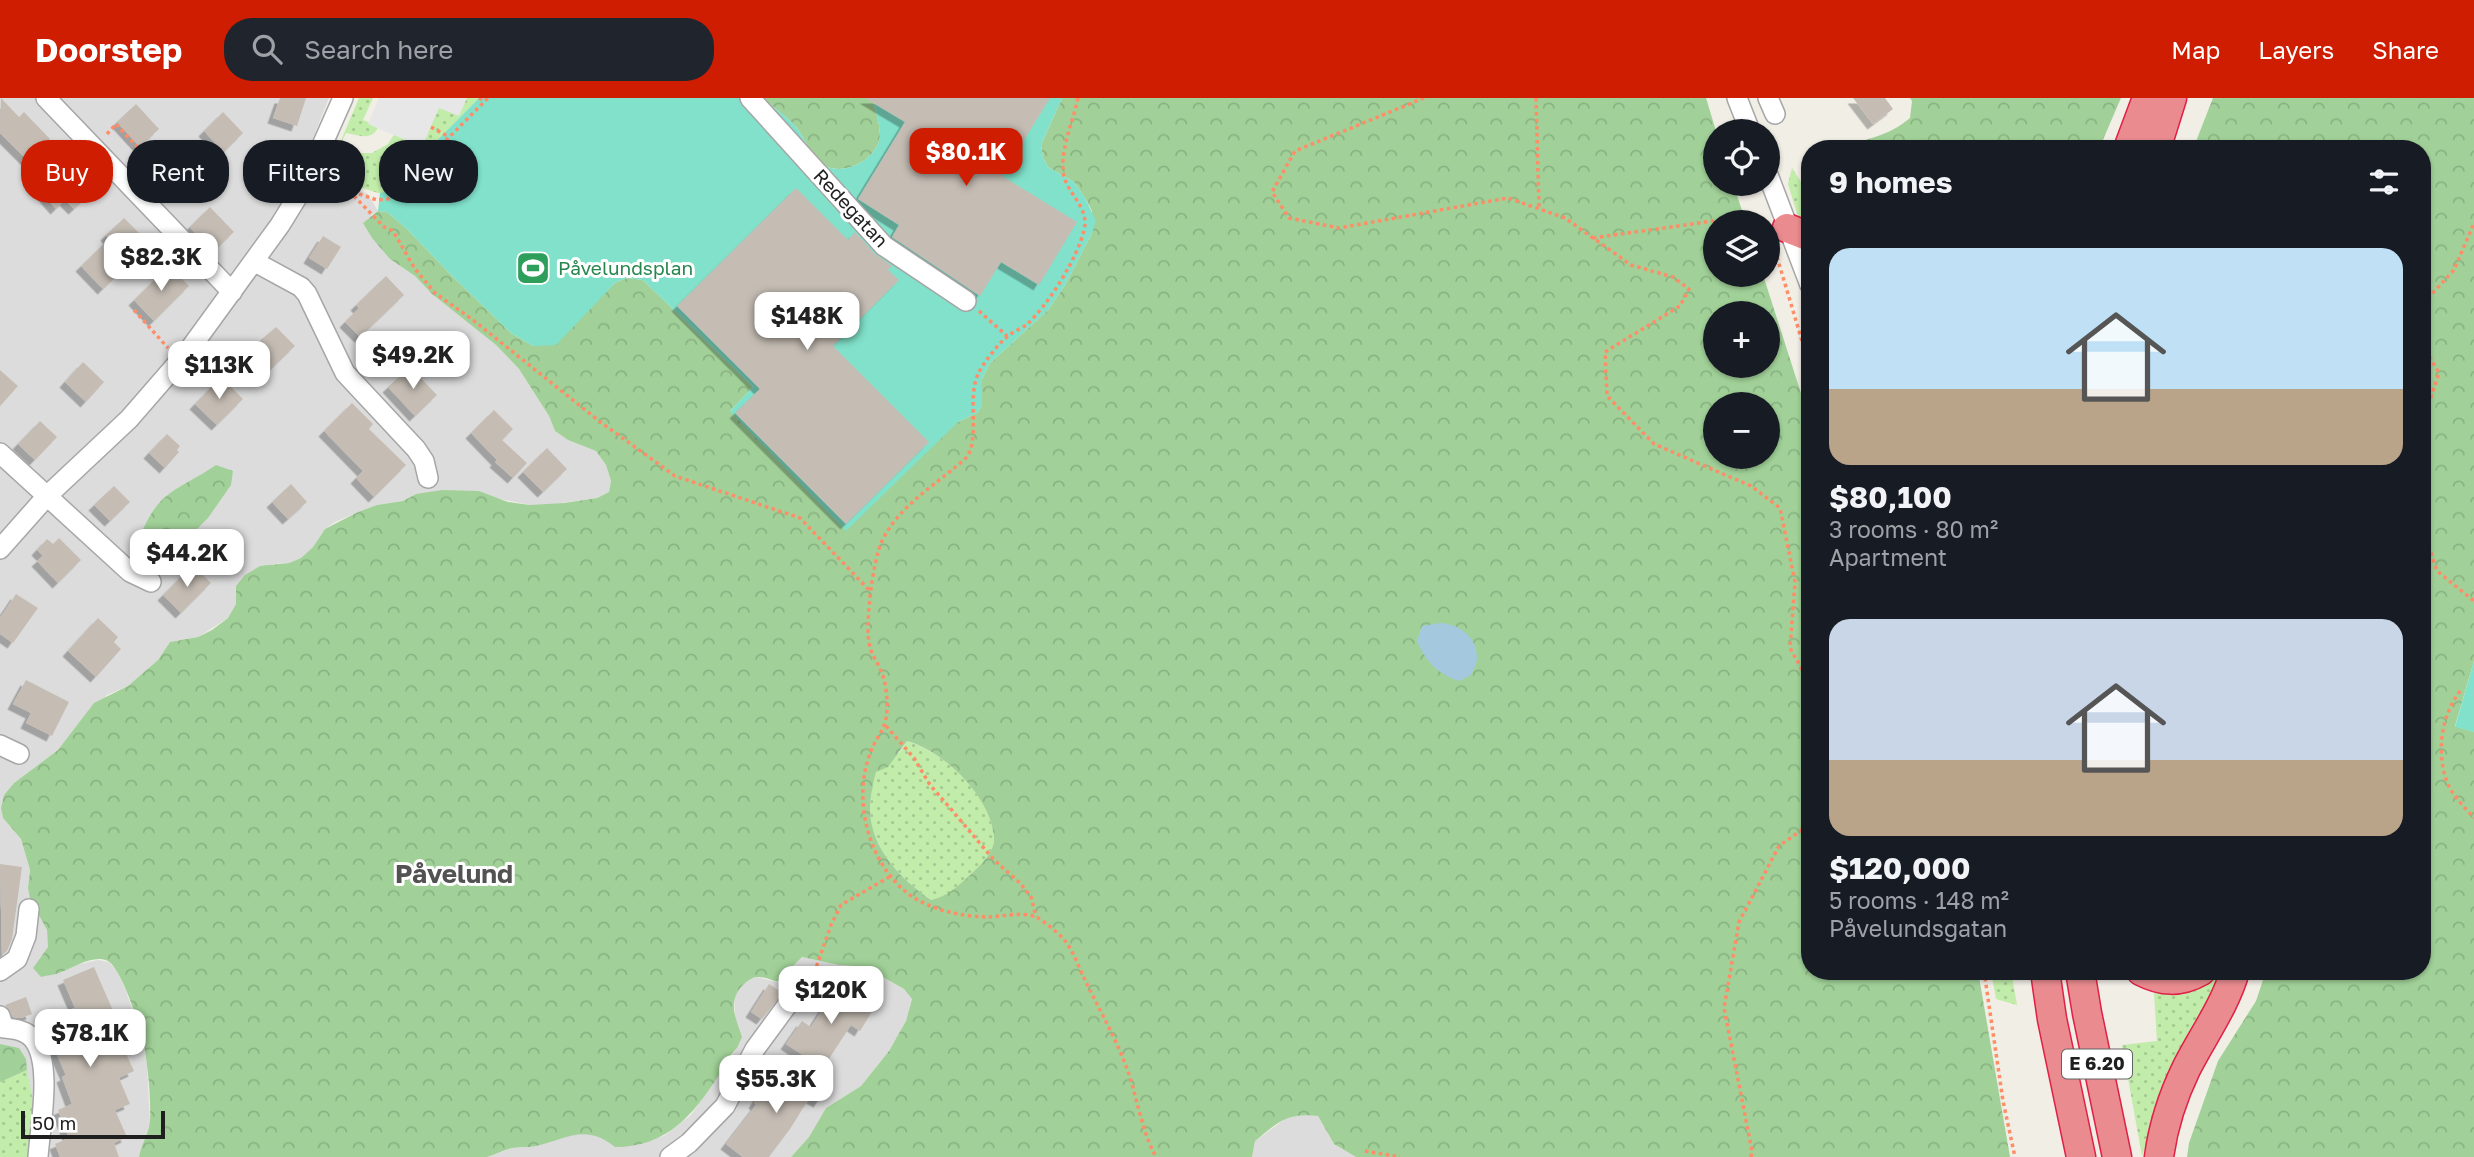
<!DOCTYPE html>
<meta charset="utf-8">
<style>
:root{--surface:#171b24;--page:#20242c;--text:#f1f3f6;--muted:#9ea1a6;--accent:#ce1d00}
body{margin:0;font-family:"Golos Text",sans-serif;background:var(--page);color:var(--text);height:100vh;display:flex;flex-direction:column;font-size:26px;white-space:nowrap}
*{box-sizing:border-box;margin:0}
p{font-size:23px;color:var(--muted)}
.icon{flex:none;width:38px;height:38px;fill:none;stroke:currentColor;stroke-width:2;stroke-linecap:round;stroke-linejoin:round}
.map{position:relative;flex:1;overflow:hidden}
.details{position:absolute;left:1801px;top:42px;width:630px;height:840px;display:flex;flex-direction:column;background:var(--surface);border-radius:28px;box-shadow:0 2px 5px #0004}
.details>*{flex:none}
.guide{position:absolute;left:21px;top:42px;width:665px;height:63px;display:flex;gap:14px}
.buttons{position:absolute;left:1703px;top:21px;display:grid;gap:14px}
.buttons a{display:grid;place-items:center;width:77px;height:77px;border-radius:50%;background:var(--surface);box-shadow:0 2px 5px #0004;font-size:35px}
.scale{position:absolute;left:21px;bottom:18px;width:144px;box-sizing:border-box;padding-left:7px;border:4px solid #1f1f1f;border-top:0;font-size:19px;line-height:24px;white-space:nowrap;color:#1f1f1f;-webkit-text-stroke:5px #fff;paint-order:stroke}
.price{position:absolute;translate:-50% -60px;padding:0 16px;border-radius:14px;background:#fff;color:#222;font-size:23px;line-height:46px;filter:drop-shadow(0 2px 4px #0008)}
.price::after{content:'';position:absolute;left:50%;top:42px;width:21px;height:16px;margin-left:-10px;background:inherit;clip-path:polygon(0 0,100% 0,50% 100%)}
.price.active{background:var(--accent);color:#fff}
ul{padding:0;list-style:none}
li{display:grid;align-content:center;gap:14px;height:371px;padding:0 28px}
li span{display:grid;place-items:center;height:217px;border-radius:21px;color:#555}
li>.icon{margin-inline-start:auto}
span .icon{width:126px;height:126px;fill:#fffc;stroke-width:1}
li b{font-size:30px}
h2{display:flex;justify-content:space-between;align-items:center;height:84px;padding:0 28px;font-size:30px}
.chip{padding:0 24px;border-radius:28px;background:var(--surface);box-shadow:0 2px 5px #0004;font-size:24px;line-height:63px}
.chip.active{background:var(--accent);color:#fff}
header{display:flex;align-items:center;gap:42px;box-sizing:border-box;height:98px;padding:0 35px;background:var(--accent);color:#fff}
header strong{font-size:33px}
nav{display:flex;gap:38px;margin-inline-start:auto;font-size:24px}
.search{width:490px;height:63px;background:var(--page);display:flex;align-items:center;gap:18px;box-sizing:border-box;padding:0 24px;border-radius:28px;color:var(--muted);font-size:26px}
.map>svg:first-child{display:block}
.residential{fill:#dddcdc}
.grass{fill:url(#grass-dots)}
.forest{fill:url(#forest-crowns);fill-rule:evenodd}
.pitch{fill:#81e1ca}
.parking{fill:#e7e7e7}
.water{fill:#a4c9df}
.building{fill:#c5bdb4;filter:url(#shadow)}
.lines{fill:none;stroke-linecap:round;stroke-linejoin:round}
.minor-casing{stroke:#a6a6a6;stroke-width:22}
.highway-casing{stroke:#e02047;stroke-width:31}
.path{stroke:#fe8d68;stroke-width:3.5;stroke-dasharray:3.5 3.5;stroke-linecap:butt}
.minor{stroke:#fff;stroke-width:19}
.highway{stroke:#e98b8f;stroke-width:28}
.labels{text-anchor:middle;stroke-width:6;stroke-linejoin:round;paint-order:stroke}
.shield{fill:#fff;stroke:#626262;stroke-width:2}
.shield-label{font-size:18px;font-weight:bold;fill:#1f1f1f}
.street-label{font-size:19px;fill:#1f1f1f;stroke:#fff}
.leisure-label{font-size:19px;fill:#27864d;stroke:#fff;text-anchor:start}
.district-label{font-size:26px;font-weight:bold;fill:#525252;stroke:#fff}
</style>
<header>
<strong>Doorstep</strong>
<div class="search"><svg class="icon" aria-label="search" viewBox="0 0 24 24"><circle cx="10" cy="10" r="6"/><path d="M15 15l6 6"/></svg>Search here</div>
<nav><a>Map</a><a>Layers</a><a>Share</a></nav>
</header>
<div class="map">
<svg width="2474" height="1059" viewBox="0 0 2474 1059">
<defs>
<pattern id="grass-dots" width="8" height="8" patternUnits="userSpaceOnUse" patternTransform="scale(1.75)"><rect width="8" height="8" fill="#c1eca9"/><path d="M2 2h.1M6 6h.1" fill="none" stroke="#a5ca91" stroke-width="1.8" stroke-linecap="round"/></pattern>
<pattern id="forest-crowns" width="20" height="18" patternUnits="userSpaceOnUse" patternTransform="scale(1.75)"><rect width="20" height="18" fill="#a1d198"/><path d="M2 6a3 3 0 1 1 6 0M12 15a3 3 0 1 1 6 0" fill="none" stroke="#8ab383"/></pattern>
<filter id="shadow"><feDropShadow dx="-5.5" dy="5.5" stdDeviation="0" flood-color="#0004"/></filter>
</defs>
<rect width="100%" height="100%" fill="#f0eee5"/>
<path class="residential" d="M0 0H329L309 50 327 80 368 96 378 113 371 117 390 161 415 178 432 196 496 247 519 271 549 318 555 333 568 342 596 353 606 367 611 383 609 394 597 400 547 407H530L496 400 416 396 403 403 377 407 358 414 335 424 325 431 313 449 301 460 289 465 273 466 236 488V506L228 520 198 539 170 544 158 562 128 588 107 597 58 652 14 685 4 697 1 710 3 720 21 741 30 772 28 790 30 801 47 832 49 849 39 861 61 875 75 867 98 862 109 864 117 873 126 893 143 944 147 967 150 1026 139 1059H0Z
M802 859 839 867 854 868 874 874 904 891 912 901 906 923 889 953 861 988 826 1010 809 1039 791 1059H487L516 1049 534 1048 570 1036H591L605 1041 615 1049 664 1038 691 1017 737 950 734 899 744 885 756 879 781 885 788 882 793 868Z
M1299 1016 1318 1018 1334 1046 1356 1059H1252L1255 1043 1288 1019Z"/>
<path class="grass" d="M359 0H373L363 22 379 28C371 44 360 37 346 35L339 49 353 55H372L388 46 393 38 437 4 462 0H479L403 77 384 95H378L341 83 348 64 334 59Z
M1792 70 1801 84 1809 90V127L1799 122 1788 86Z
M907 643C944 654 992 699 994 740 995 753 980 768 971 776 958 788 949 798 931 802 901 781 872 752 870 713 870 700 873 686 876 674L900 654Z
M1991 873H2011L2017 907 1996 901Z
M2215 873H2225L2169 990 2142 1058 2122 947 2157 943 2154 895 2157 891C2185 893 2195 895 2215 873Z
M27 972 33 1004 30 1059H0V984Z"/>
<path class="forest" d="M763 0H872C875 12 880 25 880 38 878 62 841 81 820 65 810 57 805 39 796 29 787 18 774 10 763 0Z
M1062 0H1706L1716 33 1715 86H1733L1746 124H1715V177H1763L1809 320 1810 873H1978L2010 1059H1356L1334 1046 1318 1018C1287 1014 1278 1024 1255 1043L1252 1059H791L809 1039 826 1010 861 988 889 953 906 923 912 901 904 891 874 874 854 868 839 867 802 859 793 868 788 882C776 887 768 878 756 879 751 880 745 885 742 888 727 905 736 920 742 939L737 950C729 958 725 968 719 977 693 1017 667 1049 615 1049 585 1025 567 1041 536 1048 528 1050 521 1048 513 1050 504 1052 496 1056 487 1059H139C141 1047 149 1035 150 1023 151 998 148 971 144 947 141 931 122 871 108 863 94 856 74 869 62 874 55 877 48 877 41 879L33 870 48 849 47 832 30 801 28 790 30 772 21 741 3 720 1 710 4 697 14 685 58 652 94 605 128 588 158 562 170 544 198 539 212 532 228 520 236 506V488L245 477 260 468 289 465 301 460 313 449 325 431 358 414 377 407 403 403 416 396 442 392 479 393 508 404 530 407 564 405 597 400 609 394 611 383 606 367 596 353 568 342 555 333 549 318 519 271 496 247 432 196 415 178 390 161 372 140 363 125 378 113 387 114 407 131 452 178 511 235 533 248 577 222 616 184 628 180 643 182 753 289 730 313 958 324 978 314 982 306V281L990 265 1048 212 1065 187 1092 135V113L1085 100 1074 84 1048 69 1043 60 1041 47ZM1715 215H1768V268H1715ZM1715 306H1768V359H1715ZM907 643C944 653 992 700 994 740 995 753 980 768 971 776 958 788 948 798 931 802 901 781 872 752 870 713 870 700 873 686 876 674L888 669Z
M1910 0H2121L2099 51H1839C1866 40 1888 39 1910 20L1912 3Z
M2213 0H2474V563L2455 628 2474 634V1059H2187L2189 1045 2218 963 2256 903 2266 873H2422V51H2193Z
M216 367 233 373 231 387 208 420 168 460 148 470 141 469C129 452 149 413 164 400 179 387 199 379 216 367Z
M0 946 19 950 26 961 27 972 0 984Z"/>
<path class="pitch" d="M479 0H763C774 10 787 18 796 29 805 39 810 57 820 65 841 81 878 62 880 38 880 25 875 12 872 0H1062L1041 47 1043 60 1048 69 1074 84 1085 100 1096 123 1092 135 1065 187 1048 212 990 265 982 281V306L978 314 958 324 846 433 730 313 753 289 643 182 628 180 616 184 556 247 533 248 511 235 452 178 407 131 387 114 378 113 380 95 385 94 403 77Z
M2474 563V634L2455 629Z"/>
<path class="parking" d="M379 0H467L459 18 439 10 422 49 368 26Z"/>
<path class="water" d="M1440 525C1459 526 1478 539 1477 561 1477 566 1473 572 1471 577L1459 583C1437 575 1427 565 1417 543L1422 528Z"/>
<path class="building" d="M1 0 19 19 24 14 50 41 28 63 0 35Z
M280 0H306L297 28 273 20Z
M865 0H1050L1002 78 1077 124 1039 187 1001 164 980 198 892 139 899 127 858 101 905 24Z
M1853 0H1885L1893 11 1873 26Z
M136 6 159 31 140 49 117 24Z
M223 14 243 35 224 54 204 33Z
M69 70 82 84 80 87 89 97 74 111 65 102 56 111 42 95Z
M796 90 848 142 855 134 875 156 892 168 888 172 899 182 833 248 929 344 846 426 735 315 760 291 677 208Z
M210 109 234 134 215 152 208 145 205 148 190 129Z
M124 120 142 138 123 156 131 164 103 191 81 168 109 141 106 137Z
M323 138 341 149 327 171 309 160Z
M169 168 189 188 154 223 134 202Z
M386 178 404 197 360 239 345 224 359 210 356 207Z
M276 229 295 248 269 273 249 252Z
M83 264 104 284 86 304 65 284Z
M410 269 437 297 415 318 388 289Z
M0 272 18 288 0 308Z
M221 279 243 301 217 327 195 306Z
M352 305 373 326 369 331 406 367 374 399 356 380 363 373 324 333Z
M494 312 513 331 502 342 527 365 513 380 495 364 497 362 471 335Z
M40 323 57 339 35 362 18 346Z
M167 336 180 348 177 352 179 354 165 370 149 355Z
M547 350 567 371 543 394 523 374Z
M291 386 307 404 288 421 272 404Z
M114 388 130 404 110 423 94 407Z
M59 440 81 462 58 485 37 463 43 458 37 452 47 441 53 446Z
M193 467 211 485 181 515 163 497Z
M16 496 38 510 13 545 0 536V520Z
M98 520 118 539 114 544 121 551 96 579 68 553Z
M26 582 69 604 52 638 26 625 31 615 13 606Z
M0 766 22 769 12 841 7 853 2 857Z
M94 869 127 945 122 947 134 973 119 980 130 1006 115 1012 127 1039 114 1045 119 1059H60L55 1046 69 1040 58 1012 72 1006 62 979 66 977 42 923 75 910 63 882Z
M769 886 783 895 762 921 751 914Z
M838 886 875 909 860 933 851 927 823 970 786 946 802 923 811 929Z
M26 899 32 916 21 920 13 919 5 907Z
M812 966 830 977 823 989 827 992 819 1004 810 999 790 1031 769 1059H743L726 1046 756 1007 754 1005 770 979 795 995Z"/>
<g class="lines">
<g class="minor-casing">
<path id="minor" d="M46 0 232 194
M750 0 884 148 966 203
M1737 0 1750 33
M1768 0 1775 16
M1768 77 1810 187
M255 164 301 189 307 196 345 275 416 351 424 363 428 380
M0 355 130 474 151 484
M0 451 47 398 129 321 189 252 280 127 304 88 343 0
M0 647 19 656
M0 873 17 861 26 838 29 811
M0 918 4 930C14 931 26 932 33 941 53 965 40 1029 38 1059
M670 1059 689 1045 725 1008 755 951 788 906"/>
</g>
<g class="highway-casing">
<path id="highway" d="M2128 51 2147 0
M2156 51 2172 0
M1787 130 1810 139
M2045 873 2052 921 2081 1059
M2080 873 2087 915 2117 1059
M2141 873C2162 884 2180 885 2201 873
M2159 1059C2163 1029 2173 998 2186 971 2202 939 2225 908 2235 873"/>
</g>
<path class="path" d="M479 0 485 3
M1078 0C1073 24 1061 49 1063 73 1065 95 1090 108 1084 132 1078 159 1048 208 1026 227 1021 231 1014 233 1008 238 998 246 984 264 978 276 967 300 980 338 967 359 938 386 898 407 881 445 873 464 864 530 870 549 872 558 878 565 881 573 886 584 887 597 887 609 887 631 878 635 871 653 852 699 867 762 906 794 928 812 963 819 990 819 1005 818 1025 813 1038 820 1046 825 1060 836 1066 844 1074 855 1079 870 1085 882 1099 911 1115 939 1126 968 1137 997 1141 1032 1156 1059
M1424 0 1295 53 1272 94 1289 120 1339 130 1508 100 1565 120 1631 167 1673 179 1689 191 1680 208 1605 254 1607 298 1654 346 1751 388 1780 410 1795 484 1790 550 1810 586
M1536 0 1539 110
M431 29 449 39
M107 36 116 26 139 51
M326 85 377 102 388 101 488 0
M159 92 206 48
M349 93 384 129 393 133 415 171 435 195 473 222 599 323 675 378 800 420 870 493
M1593 140 1720 122 1725 124
M1777 159 1810 270
M2422 195 2430 198
M134 212 168 250
M979 213 1007 238
M2422 221 2430 198 2454 172 2474 125
M2422 232 2425 251 2439 275 2425 317 2422 335
M2422 428 2437 473 2474 503
M2460 593C2441 619 2436 653 2447 684 2452 697 2465 710 2474 720
M886 628 914 660 930 687 950 710 994 762 1020 785 1031 799 1036 819
M1984 873 2003 1003 2015 1059
M800 891 817 867 831 827 841 807 891 778
M1365 1053 1400 1059
M1751 1059 1752 1053 1724 910 1739 824 1779 748 1810 726"/>
<use href="#minor" class="minor"/>
<use href="#highway" class="highway"/>
</g>
<defs>
<g id="stadium-square" transform="scale(1.75)"><rect x="-9" y="-9" width="18" height="18" rx="4" fill="#2e9e5b" stroke="#fff"/><path d="M0-5a6.5 5 0 1 0 0 10a6.5 5 0 1 0 0-10ZM-3.5-1.8h7v3.6h-7Z" fill="#fff"/></g>
</defs>
<g fill-rule="evenodd">
<use href="#stadium-square" x="533" y="170"/>
</g>
<g class="labels">
<rect class="shield" x="2062" y="951.5" width="70" height="29" rx="5"/>
<g class="shield-label">
<text x="2097" y="972">E 6.20</text>
</g>
<g class="street-label">
<text transform="translate(851 110) rotate(47)" y="7">Redegatan</text>
</g>
<g class="leisure-label">
<text x="558" y="177">Påvelundsplan</text>
</g>
<g class="district-label">
<text x="454" y="785">Påvelund</text>
</g>
</g>
</svg>
<div class="buttons">
<a><svg class="icon" aria-label="locate" viewBox="0 0 24 24"><circle cx="12" cy="12" r="6"/><path d="M12 2v4M12 18v4M2 12h4M18 12h4"/></svg></a>
<a><svg class="icon" aria-label="layers" viewBox="0 0 24 24"><path d="M12 4l9 5-9 5-9-5zM3 14l9 5 9-5"/></svg></a>
<a>+</a>
<a>−</a>
</div>
<div class="scale">50 m</div>
<b class="price active" style="left:966px;top:90px">$80.1K</b>
<b class="price" style="left:161px;top:195px">$82.3K</b>
<b class="price" style="left:807px;top:254px">$148K</b>
<b class="price" style="left:413px;top:293px">$49.2K</b>
<b class="price" style="left:219px;top:303px">$113K</b>
<b class="price" style="left:187px;top:491px">$44.2K</b>
<b class="price" style="left:831px;top:928px">$120K</b>
<b class="price" style="left:90px;top:971px">$78.1K</b>
<b class="price" style="left:776px;top:1017px">$55.3K</b>
<div class="guide">
<a class="chip active">Buy</a>
<a class="chip">Rent</a>
<a class="chip">Filters</a>
<a class="chip">New</a>
</div>
<section class="details">
<h2>9 homes<svg class="icon" aria-label="filters" viewBox="0 0 24 24"><path d="M4 7h16M4 17h16"/><circle cx="9" cy="7" r="2"/><circle cx="15" cy="17" r="2"/></svg></h2>
<ul>
<li><span style="background:linear-gradient(#bfe0f5 65%,#b9a48a 0)"><svg class="icon" aria-label="home" viewBox="0 0 24 24"><path d="M3 11l9-7 9 7M6 9v11h12V9"/></svg></span><div><b>$80,100</b><p>3 rooms · 80 m²</p><p>Apartment</p></div></li>
<li><span style="background:linear-gradient(#c9d6e8 65%,#b9a48a 0)"><svg class="icon" aria-label="home" viewBox="0 0 24 24"><path d="M3 11l9-7 9 7M6 9v11h12V9"/></svg></span><div><b>$120,000</b><p>5 rooms · 148 m²</p><p>Påvelundsgatan</p></div></li>
</ul>
</section>
</div>
